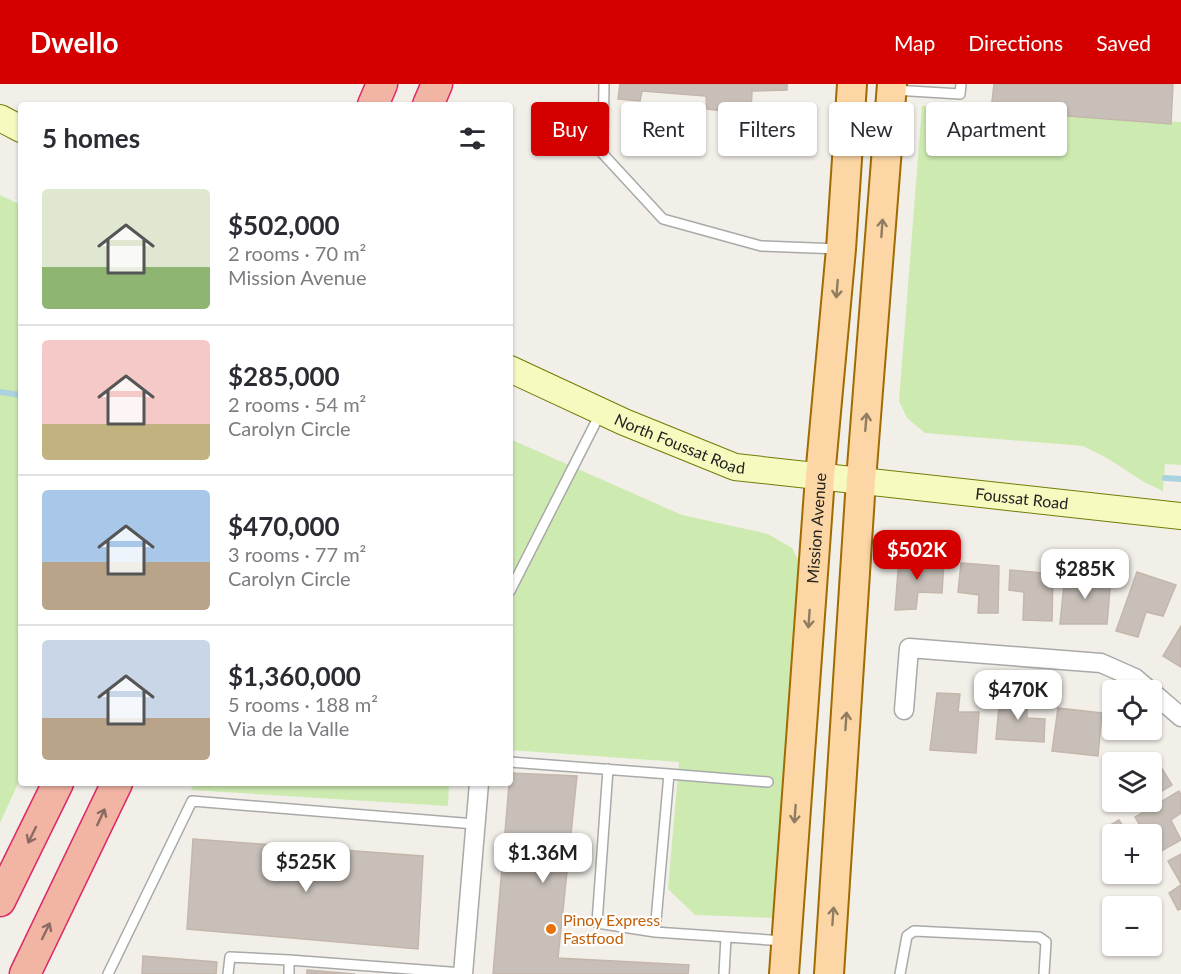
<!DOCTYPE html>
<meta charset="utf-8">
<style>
:root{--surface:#fff;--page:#f7f7f7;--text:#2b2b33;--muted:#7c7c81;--line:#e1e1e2;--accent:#d40000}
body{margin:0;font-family:Lato,sans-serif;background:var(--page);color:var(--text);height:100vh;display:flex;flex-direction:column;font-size:22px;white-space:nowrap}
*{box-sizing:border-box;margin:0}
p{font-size:20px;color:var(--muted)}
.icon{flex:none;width:33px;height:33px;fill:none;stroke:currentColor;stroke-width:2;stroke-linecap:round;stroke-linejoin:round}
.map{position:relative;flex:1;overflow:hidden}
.side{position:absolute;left:18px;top:18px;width:495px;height:684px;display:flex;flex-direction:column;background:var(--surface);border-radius:6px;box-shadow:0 2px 4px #0004}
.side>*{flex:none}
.banner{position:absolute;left:531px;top:18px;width:560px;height:54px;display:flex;gap:12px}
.fabs{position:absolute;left:1102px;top:596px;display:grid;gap:12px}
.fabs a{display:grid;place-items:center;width:60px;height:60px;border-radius:6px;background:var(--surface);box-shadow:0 2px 4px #0004;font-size:30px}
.price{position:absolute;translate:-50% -51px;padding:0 14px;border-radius:12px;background:#fff;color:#222;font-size:20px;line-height:39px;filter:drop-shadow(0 2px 3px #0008)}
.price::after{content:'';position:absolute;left:50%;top:36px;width:18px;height:14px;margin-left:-9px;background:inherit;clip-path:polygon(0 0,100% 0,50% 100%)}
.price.active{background:var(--accent);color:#fff}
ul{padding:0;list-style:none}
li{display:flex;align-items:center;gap:18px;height:150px;padding:0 24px}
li+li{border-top:2px solid var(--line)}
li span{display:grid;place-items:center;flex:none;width:168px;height:120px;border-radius:6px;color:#555}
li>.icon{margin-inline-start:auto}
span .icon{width:72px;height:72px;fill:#fffc;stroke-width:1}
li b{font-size:26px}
h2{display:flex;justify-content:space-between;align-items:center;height:72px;padding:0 24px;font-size:26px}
.chip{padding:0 21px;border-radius:6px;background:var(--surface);box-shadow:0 2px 4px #0004;font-size:21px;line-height:54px}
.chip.active{background:var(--accent);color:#fff}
header{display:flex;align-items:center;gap:36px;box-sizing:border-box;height:84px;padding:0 30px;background:var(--accent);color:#fff}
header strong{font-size:28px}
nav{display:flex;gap:33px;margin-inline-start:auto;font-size:21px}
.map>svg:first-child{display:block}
.grass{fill:#cdebb0}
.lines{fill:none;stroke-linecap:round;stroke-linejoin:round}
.stream{stroke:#aad3df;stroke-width:6}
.building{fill:#c7bfb8;stroke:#c4b6ab;stroke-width:1.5}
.service-casing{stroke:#a9a9a9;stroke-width:12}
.minor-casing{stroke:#a9a9a9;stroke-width:21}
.secondary-casing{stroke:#707d05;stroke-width:28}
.primary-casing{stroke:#a06b00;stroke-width:32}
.trunk-casing{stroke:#dc2a67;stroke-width:33}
.service{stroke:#fff;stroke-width:9}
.minor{stroke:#fff;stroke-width:18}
.secondary{stroke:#f7fabf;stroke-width:26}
.primary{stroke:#fcd6a4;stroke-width:28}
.trunk{stroke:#f2b4a3;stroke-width:30}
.oneway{stroke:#8f7c63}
.oneway2{stroke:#8a6b62}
.food-dot{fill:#e8710a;stroke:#fff;stroke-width:2}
.labels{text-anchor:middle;stroke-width:4.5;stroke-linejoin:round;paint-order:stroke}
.street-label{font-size:16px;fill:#222;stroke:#fff}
.food-label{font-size:16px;fill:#c56008;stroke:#fff;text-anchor:start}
</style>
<header>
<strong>Dwello</strong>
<nav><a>Map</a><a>Directions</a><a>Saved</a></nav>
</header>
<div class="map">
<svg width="1181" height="890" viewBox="0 0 1181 890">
<rect width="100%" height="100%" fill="#f2efe9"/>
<path class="grass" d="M922 22 1181 38V381L1165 380 1163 407 1144 398 1107 374 1083 362 925 349 907 334 899 317Z
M0 111 21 121V693L0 739Z
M510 355 682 431 768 450 792 464 802 483 778 834 695 831 668 805 679 678 510 666Z
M194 699H449L448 722 191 706Z"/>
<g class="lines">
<path class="stream" d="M0 308 21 311
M1165 394 1181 395"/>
</g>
<path class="building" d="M620 0H787V6L752 7 751 30 707 25 706 12 642 7 640 17 618 15Z
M994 0H1173L1171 40 991 26Z
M899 475 944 477 942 509 918 508 916 525 895 526Z
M961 479 999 482 998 529H978L979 511 958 508Z
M1010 486 1053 490 1052 537 1023 536 1024 508 1009 506Z
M1137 488 1176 501 1163 532 1146 528 1138 553 1116 547Z
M1065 490 1111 494 1107 540H1060Z
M1181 542V583L1163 572Z
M937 609 960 610 958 628H979L976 669 930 666Z
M1000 612 1027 613V634L1045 635 1044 658 996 655Z
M1058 624 1102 629 1098 672 1052 667Z
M1161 683 1172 701 1152 713V688Z
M510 689 577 692 558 874 689 881 688 890H493Z
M1179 707 1181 711V729L1171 736 1181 756 1156 770 1152 763V750H1145L1135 733Z
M1122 717H1145L1128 727Z
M1119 736 1124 744 1110 752 1105 744Z
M193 755 423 772 418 865 187 845Z
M1181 770V800L1168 777Z
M1181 801V825L1178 826 1169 809Z
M143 872 217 878 216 890H142Z
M307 886 355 890H307Z"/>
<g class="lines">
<g class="service-casing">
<path id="service" d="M604 0 603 70 663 135 761 162 839 165
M894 6 960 10 961 0
M510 507 600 330
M510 678 669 690 655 848 785 857
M608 685 597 839 655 848
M669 690 768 698
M289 876 463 889
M108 890 192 717 475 740
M228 890 230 873 289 876V890
M724 890 726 853
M900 890 907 852 914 847 1039 853 1046 858 1044 890"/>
</g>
<g class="minor-casing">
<path id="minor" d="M1152 608 1181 633
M904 626 909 564 1101 579 1135 594 1149 606
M463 890 479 699"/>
</g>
<g class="secondary-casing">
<g id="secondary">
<path d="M0 34 21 45"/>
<path id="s1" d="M510 285 624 338 735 383 1181 432"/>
</g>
</g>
<g class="primary-casing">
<g id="primary">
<path id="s2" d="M784 890 820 393 841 165 852 0"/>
<path d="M829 890 861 396 892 0"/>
</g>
</g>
<g class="trunk-casing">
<path id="trunk" d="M373 21 382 0
M428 21 437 0
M0 817 58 699
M25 890 117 699"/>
</g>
<use href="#service" class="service"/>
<use href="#minor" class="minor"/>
<use href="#secondary" class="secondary"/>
<use href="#primary" class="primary"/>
<use href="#trunk" class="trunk"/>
</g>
<defs><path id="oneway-shaft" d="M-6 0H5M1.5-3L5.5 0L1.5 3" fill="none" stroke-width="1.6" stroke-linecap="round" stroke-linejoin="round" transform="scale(1.5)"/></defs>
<g class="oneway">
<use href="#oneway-shaft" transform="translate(882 144) rotate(-86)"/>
<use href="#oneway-shaft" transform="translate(837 205) rotate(95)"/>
<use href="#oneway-shaft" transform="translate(866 338) rotate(-85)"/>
<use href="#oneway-shaft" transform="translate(809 535) rotate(94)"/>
<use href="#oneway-shaft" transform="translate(846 637) rotate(-86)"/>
<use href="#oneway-shaft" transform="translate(795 730) rotate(94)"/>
<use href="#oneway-shaft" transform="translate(833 832) rotate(-86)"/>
</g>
<g class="oneway2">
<use href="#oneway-shaft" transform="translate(101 733) rotate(-65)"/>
<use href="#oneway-shaft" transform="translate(32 751) rotate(116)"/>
<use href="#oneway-shaft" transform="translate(46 847) rotate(-64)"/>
</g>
<circle class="food-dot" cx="551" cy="845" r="6"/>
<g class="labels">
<g class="street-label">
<text dy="6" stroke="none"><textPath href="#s1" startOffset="186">North Foussat Road</textPath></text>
<text dy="6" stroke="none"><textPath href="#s1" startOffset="534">Foussat Road</textPath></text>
<text dy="6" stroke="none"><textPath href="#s2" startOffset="447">Mission Avenue</textPath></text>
</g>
<g class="food-label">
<text x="563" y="842">Pinoy Express<tspan x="563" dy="18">Fastfood</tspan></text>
</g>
</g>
</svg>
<div class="fabs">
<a><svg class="icon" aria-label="locate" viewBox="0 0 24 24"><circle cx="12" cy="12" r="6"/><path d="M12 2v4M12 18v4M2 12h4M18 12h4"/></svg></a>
<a><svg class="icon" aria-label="layers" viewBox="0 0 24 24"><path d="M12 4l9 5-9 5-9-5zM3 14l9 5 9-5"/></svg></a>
<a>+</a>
<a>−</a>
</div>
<b class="price active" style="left:917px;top:497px">$502K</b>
<b class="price" style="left:1085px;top:516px">$285K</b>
<b class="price" style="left:1018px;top:637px">$470K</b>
<b class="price" style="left:543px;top:800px">$1.36M</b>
<b class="price" style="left:306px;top:809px">$525K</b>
<div class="banner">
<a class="chip active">Buy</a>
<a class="chip">Rent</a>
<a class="chip">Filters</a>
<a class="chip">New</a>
<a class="chip">Apartment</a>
</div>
<section class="side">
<h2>5 homes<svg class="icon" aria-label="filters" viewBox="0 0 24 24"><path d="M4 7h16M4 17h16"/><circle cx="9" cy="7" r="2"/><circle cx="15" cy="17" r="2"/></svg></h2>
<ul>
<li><span style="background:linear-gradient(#dfe7d0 65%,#8fb573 0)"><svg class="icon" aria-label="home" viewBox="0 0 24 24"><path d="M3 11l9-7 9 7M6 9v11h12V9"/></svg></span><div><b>$502,000</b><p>2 rooms · 70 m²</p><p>Mission Avenue</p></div></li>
<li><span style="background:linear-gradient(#f6c9c9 70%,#c2b280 0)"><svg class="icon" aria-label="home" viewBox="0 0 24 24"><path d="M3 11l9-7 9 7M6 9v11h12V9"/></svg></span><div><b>$285,000</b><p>2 rooms · 54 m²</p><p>Carolyn Circle</p></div></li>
<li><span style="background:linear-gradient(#a9c7e8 60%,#b9a48a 0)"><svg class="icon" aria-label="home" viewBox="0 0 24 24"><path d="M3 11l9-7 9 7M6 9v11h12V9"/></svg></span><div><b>$470,000</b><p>3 rooms · 77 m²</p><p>Carolyn Circle</p></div></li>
<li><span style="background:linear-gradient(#c9d6e8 65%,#b9a48a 0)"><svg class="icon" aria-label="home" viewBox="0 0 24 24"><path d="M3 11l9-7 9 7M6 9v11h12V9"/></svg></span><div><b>$1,360,000</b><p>5 rooms · 188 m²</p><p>Via de la Valle</p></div></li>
</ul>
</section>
</div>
